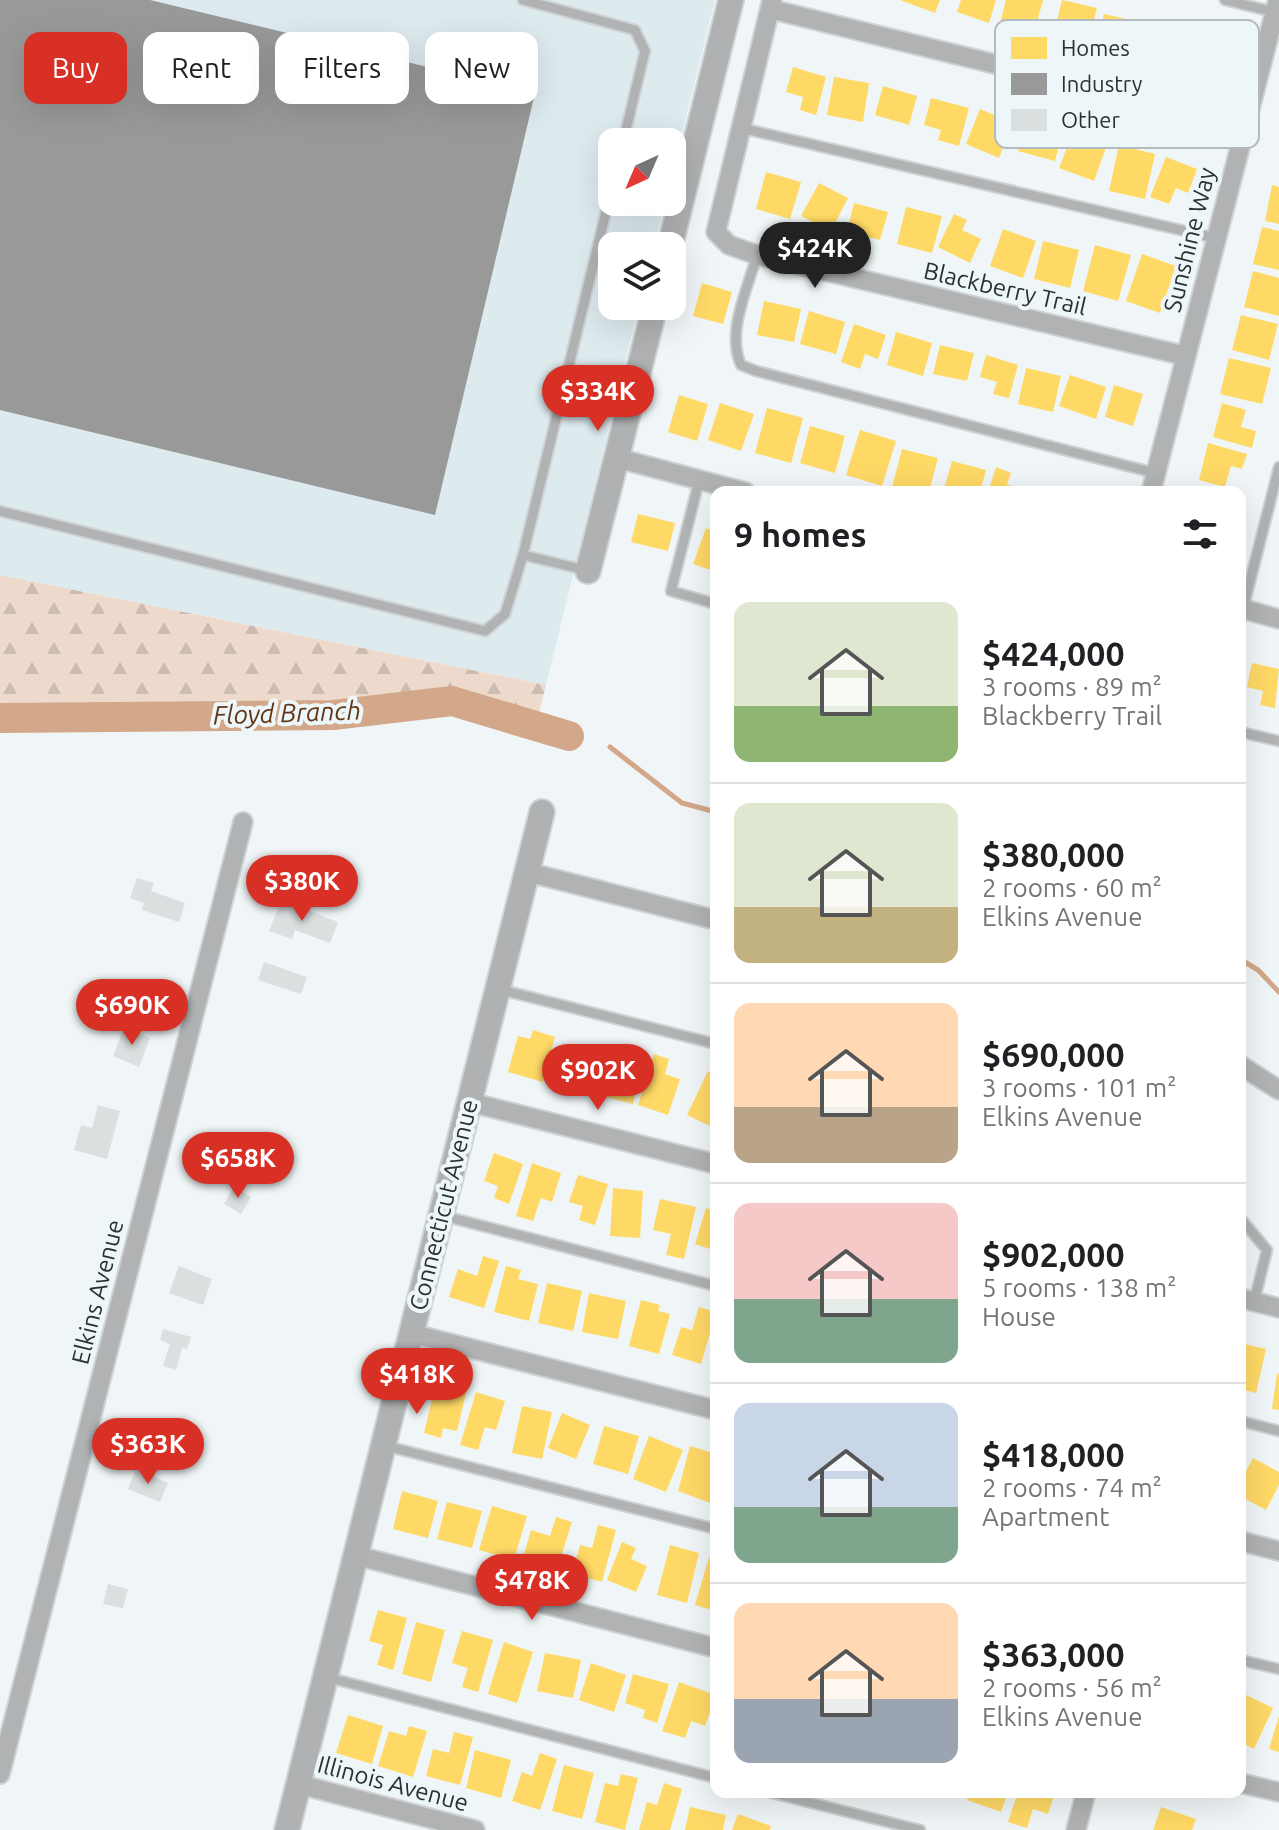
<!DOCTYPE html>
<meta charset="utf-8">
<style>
:root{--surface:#fff;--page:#f2f2f2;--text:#202124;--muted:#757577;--line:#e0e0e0;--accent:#d93025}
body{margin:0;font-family:Ubuntu,sans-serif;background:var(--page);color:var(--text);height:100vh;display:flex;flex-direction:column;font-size:30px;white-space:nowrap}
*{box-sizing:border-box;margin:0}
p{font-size:26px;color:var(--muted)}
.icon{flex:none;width:44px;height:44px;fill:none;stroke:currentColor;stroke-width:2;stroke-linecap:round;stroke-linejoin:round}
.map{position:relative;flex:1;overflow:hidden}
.side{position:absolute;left:710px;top:486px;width:536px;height:1312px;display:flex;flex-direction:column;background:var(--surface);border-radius:16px;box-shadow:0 8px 32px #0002}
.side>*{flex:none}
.banner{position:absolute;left:24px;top:32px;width:566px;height:72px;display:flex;gap:16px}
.needle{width:52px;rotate:224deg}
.buttons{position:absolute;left:598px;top:128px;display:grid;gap:16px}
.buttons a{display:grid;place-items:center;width:88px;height:88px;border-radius:16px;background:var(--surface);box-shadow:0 8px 32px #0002;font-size:40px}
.price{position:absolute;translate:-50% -68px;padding:0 18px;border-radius:28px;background:var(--accent);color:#fff;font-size:26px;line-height:52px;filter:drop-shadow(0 2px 4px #0008)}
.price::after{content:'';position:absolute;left:50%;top:48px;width:24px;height:18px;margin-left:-12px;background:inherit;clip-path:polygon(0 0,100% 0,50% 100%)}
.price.current{background:#222;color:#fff}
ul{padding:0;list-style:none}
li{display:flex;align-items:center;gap:24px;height:200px;padding:0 24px}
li+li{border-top:2px solid var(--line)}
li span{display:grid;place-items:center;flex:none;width:224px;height:160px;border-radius:16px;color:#555}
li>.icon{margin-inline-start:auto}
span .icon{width:96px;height:96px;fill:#fffc;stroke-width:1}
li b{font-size:34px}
h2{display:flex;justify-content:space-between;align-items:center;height:96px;padding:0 24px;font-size:34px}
.pill{padding:0 28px;border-radius:16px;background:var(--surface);box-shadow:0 8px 32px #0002;font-size:28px;line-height:72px}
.pill.current{background:var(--accent);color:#fff}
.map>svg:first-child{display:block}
.built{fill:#ddeaee}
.forest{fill:url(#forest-firs)}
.homes{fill:#ffd966}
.industry{fill:#999}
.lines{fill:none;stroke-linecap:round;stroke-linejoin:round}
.stream{stroke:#d3a88a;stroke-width:5}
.river{stroke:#d3a88a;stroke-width:30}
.building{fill:#dadfe0}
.lane-casing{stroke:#ced2d3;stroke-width:13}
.street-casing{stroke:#ced2d3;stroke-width:22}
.secondary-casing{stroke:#ced2d3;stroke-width:28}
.lane{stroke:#b0b2b3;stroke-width:9}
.street{stroke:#b0b2b3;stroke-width:18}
.secondary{stroke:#afb1b2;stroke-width:24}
.labels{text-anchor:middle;stroke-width:8;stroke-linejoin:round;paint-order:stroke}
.street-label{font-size:24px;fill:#2c3031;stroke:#edf7fa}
.water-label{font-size:26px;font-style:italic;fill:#623616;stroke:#edf7fa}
.key{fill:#edf7fa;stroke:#b3bbbe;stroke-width:2}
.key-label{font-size:22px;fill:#2c3031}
</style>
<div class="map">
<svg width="1279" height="1830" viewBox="0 0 1279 1830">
<defs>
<pattern id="forest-firs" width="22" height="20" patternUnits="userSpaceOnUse" patternTransform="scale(2)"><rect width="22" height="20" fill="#eedacc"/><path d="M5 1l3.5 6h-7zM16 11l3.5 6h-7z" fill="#ccbbb0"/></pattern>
</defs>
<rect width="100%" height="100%" fill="#f0f6f7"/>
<path class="built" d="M0 0H715L672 174V142H612V202H665L654 246H612V306H639L546 685 0 575Z"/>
<path class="forest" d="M0 575 546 685 535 729 436 711 321 720 0 713Z"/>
<path class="homes" d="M900 0H940L935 13Z
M961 0H996L989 23 957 12Z
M1006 0H1043L1033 36 999 27Z
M1062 0 1097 8 1086 50 1052 41Z
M1104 14 1140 22 1131 60 1095 51Z
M793 67 826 77 816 115 800 110 803 97 786 92Z
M834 77 869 83 863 122 827 115Z
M883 86 917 96 909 125 875 115Z
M931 98 969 108 959 146 938 140 941 130 924 125Z
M980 109 1013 123 999 158 966 144Z
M1026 123 1062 133 1055 161 1018 151Z
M1073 132 1107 145 1094 181 1059 168Z
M1119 145 1155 154 1145 199 1109 191Z
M1166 157 1197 169 1188 193 1176 188 1169 204 1150 197Z
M766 172 801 182 790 219 756 209Z
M819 183 848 198 831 231 801 216Z
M1272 185 1279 187V224L1265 221Z
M854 203 888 212 880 240 847 232Z
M906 207 942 216 932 253 897 244Z
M954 214 967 220 962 230 981 239 970 263 938 247Z
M1262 227 1279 231V270L1253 264Z
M1003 229 1036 241 1023 278 990 266Z
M1043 241 1079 250 1070 288 1034 279Z
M1095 245 1131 255 1118 301 1083 291Z
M1142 254 1176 266 1160 313 1126 301Z
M1253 271 1279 278V316L1244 307Z
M702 283 732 292 723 324 693 316Z
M764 301 801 309 794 342 757 335Z
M809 311 845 322 836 354 800 344Z
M1241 315 1278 324 1269 360 1232 350Z
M854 324 886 335 878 359 865 354 860 369 841 362Z
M896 332 932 343 923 376 887 365Z
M940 345 974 353 967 381 933 374Z
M986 355 1018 365 1009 398 993 394 997 382 980 377Z
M1229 358 1271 368 1262 404 1220 394Z
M1026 368 1061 376 1053 412 1018 404Z
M1070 375 1106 387 1096 419 1059 406Z
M1114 385 1143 394 1133 426 1105 417Z
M679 395 708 404 697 441 668 432Z
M720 403 754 414 741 451 708 440Z
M1222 403 1246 410 1241 427 1256 431 1252 448 1213 437Z
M767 408 803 418 791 463 755 453Z
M810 426 845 436 835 473 800 463Z
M860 430 896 441 882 486 846 475Z
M1208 443 1247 454 1242 469 1231 466 1225 487 1199 480Z
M902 449 938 458 929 492 892 487Z
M952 461 986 470 980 492H943Z
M996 467 1011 473 1007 484 1027 492H988Z
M638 514 675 523 668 551 631 542Z
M706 528 716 532V572L693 564Z
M1252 663 1279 669 1275 708 1260 705 1263 691 1247 687Z
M533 1030 555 1037 543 1082 508 1072 518 1036 530 1039Z
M561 1047 597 1056 587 1093 552 1084Z
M654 1054 669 1059 665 1074 680 1079 668 1115 638 1105Z
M611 1060 641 1067 633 1104 603 1096Z
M708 1071 716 1075 714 1128 687 1115Z
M494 1153 523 1164 509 1204 494 1198 498 1186 484 1181Z
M532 1163 561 1173 552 1202 541 1198 533 1221 516 1216Z
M578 1175 608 1184 595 1225 579 1220 583 1206 569 1202Z
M613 1188 643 1191 640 1238 610 1236Z
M660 1199 696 1207 684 1259 666 1255 671 1234 653 1230Z
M706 1208 716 1211V1251L695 1244Z
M483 1256 499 1261 484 1308 449 1297 458 1269 477 1276Z
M506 1266 521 1270 518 1279 538 1284 529 1321 494 1312Z
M547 1283 582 1291 573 1331 538 1323Z
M589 1293 626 1301 618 1339 582 1332Z
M641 1300 660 1305 658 1311 670 1314 659 1354 629 1346Z
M699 1307 716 1312 701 1364 672 1355 681 1327 692 1330Z
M1240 1343 1266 1349 1256 1393 1240 1389Z
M1277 1373 1279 1374V1410L1272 1409Z
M436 1382 467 1389 457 1431 443 1428 441 1438 424 1433Z
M476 1392 505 1401 496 1430 485 1427 478 1450 460 1445Z
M522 1406 552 1412 542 1459 512 1453Z
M562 1413 590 1425 576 1459 548 1448Z
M604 1426 639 1436 628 1474 593 1464Z
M649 1436 683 1450 666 1492 633 1479Z
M690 1446 716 1454 713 1504 678 1491Z
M1253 1458 1279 1472V1485L1266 1510 1240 1496V1482Z
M402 1491 438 1501 428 1538 393 1529Z
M447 1502 482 1511 472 1548 437 1539Z
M492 1506 527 1516 514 1560 479 1550Z
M556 1517 572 1522 557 1569 523 1558 531 1530 550 1536Z
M598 1525 616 1530 602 1582 572 1574 580 1545 592 1548Z
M622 1542 636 1548 631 1559 647 1566 636 1592 607 1580Z
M670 1545 699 1553 687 1603 657 1595Z
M709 1557 716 1559V1611L695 1605Z
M378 1610 407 1618 393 1670 377 1665 383 1645 369 1641Z
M416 1622 445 1630 431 1682 402 1674Z
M462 1631 493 1640 478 1692 462 1687 468 1668 452 1663Z
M504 1642 533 1652 517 1703 488 1694Z
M545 1653 581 1660 573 1698 537 1691Z
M591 1663 626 1675 614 1712 579 1700Z
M633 1674 669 1684 657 1723 643 1718 645 1710 625 1703Z
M679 1682 716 1695 705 1726 691 1721 685 1738 662 1731Z
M1240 1692 1273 1708 1254 1749 1240 1742Z
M348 1715 383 1726 372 1764 336 1753Z
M1279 1716V1752L1269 1749Z
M409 1726 427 1731 413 1777 378 1766 389 1731 406 1736Z
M454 1732 473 1737 460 1785 426 1776 433 1749 449 1753Z
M475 1750 511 1760 501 1798 466 1788Z
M540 1753 557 1759 540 1810 512 1801 522 1772 532 1776Z
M564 1765 594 1773 582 1819 552 1811Z
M621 1774 638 1778 625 1830 595 1822 605 1783 618 1786Z
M664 1783 682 1789 670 1830H639L647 1802 657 1805Z
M970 1792H1008L1001 1812 967 1800Z
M1018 1792H1055L1048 1814 1033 1809 1027 1828 1008 1822Z
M690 1807 726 1815 723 1830H685Z
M1161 1807 1196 1819 1192 1830H1153Z
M738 1814 771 1826 770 1830H732Z"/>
<path class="industry" d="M0 0H150L535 93 435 515 0 410Z"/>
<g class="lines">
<path class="stream" d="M610 747 682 803 716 812
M1240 959 1258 970 1279 992"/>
<path class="river" d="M0 718 333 715 452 701 569 736"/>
</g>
<path class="building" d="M137 878 154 883 151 891 185 903 179 922 142 910 144 903 130 898Z
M281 900 338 922 330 943 295 930 292 939 269 931Z
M264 962 307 977 301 994 258 980Z
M124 1028 150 1038 139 1067 113 1056Z
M98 1105 120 1111 107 1159 74 1150 81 1125 92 1128Z
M234 1187 251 1197 241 1214 224 1204Z
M179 1266 212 1279 203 1305 169 1293Z
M163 1329 191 1337 187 1349 182 1348 176 1370 163 1366 170 1344 160 1340Z
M136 1469 168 1483 160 1502 128 1489Z
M108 1584 128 1589 123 1608 103 1604Z"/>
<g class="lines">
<g class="lane-casing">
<path id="lane" d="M523 0 635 30 645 51 623 142
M1225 0 1274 12
M741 128 1215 238
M757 255C748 288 726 332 741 365L756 371 1155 473
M699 481 671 591 716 604
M0 511 485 631 505 614 523 555 585 570
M523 555 612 187
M1240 621 1279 467
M1240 732 1279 741
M498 989 716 1044
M444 1216 716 1286
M1240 1218 1267 1250 1254 1302
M1240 1421 1279 1431
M386 1446 716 1529
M1240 1660 1279 1669
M326 1677 716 1778
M768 1792 920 1830"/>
</g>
<g class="street-casing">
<path id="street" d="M772 0 716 232 729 245 757 255 1186 356
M770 9 1244 125
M617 458 745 492
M1151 492 1278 0
M1240 608 1279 619
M527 872 716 920
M1240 1065 1279 1090
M469 1102 716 1164
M1240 1298 1279 1308
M413 1334 716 1410
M1240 1541 1279 1551
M358 1556 716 1648
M0 1774 243 822
M1240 1783 1279 1792
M298 1784 475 1830
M1076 1830 1086 1792"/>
</g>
<g class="secondary-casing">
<path id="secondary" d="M670 246 731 0
M588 571 655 306
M287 1830 542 812"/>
</g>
<use href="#lane" class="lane"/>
<use href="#street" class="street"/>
<use href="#secondary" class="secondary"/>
</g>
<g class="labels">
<g class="street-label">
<text transform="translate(1190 240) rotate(-76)" y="8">Sunshine Way</text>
<text transform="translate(1005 289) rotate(13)" y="8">Blackberry Trail</text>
<text transform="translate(444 1205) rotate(-76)" y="8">Connecticut Avenue</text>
<text transform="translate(98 1292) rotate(-76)" y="8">Elkins Avenue</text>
<text transform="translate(393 1784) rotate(15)" y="8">Illinois Avenue</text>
</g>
<g class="water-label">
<text transform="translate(287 713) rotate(-2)" y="9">Floyd Branch</text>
</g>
</g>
<rect x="995" y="20" width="264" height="128" rx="12" class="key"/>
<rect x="1011" y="37" width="36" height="22" fill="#ffd966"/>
<rect x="1011" y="73" width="36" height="22" fill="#999"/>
<rect x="1011" y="109" width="36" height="22" fill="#dadfe0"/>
<g class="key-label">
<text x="1061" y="56">Homes</text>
<text x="1061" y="92">Industry</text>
<text x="1061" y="128">Other</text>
</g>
</svg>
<div class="buttons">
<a><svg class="needle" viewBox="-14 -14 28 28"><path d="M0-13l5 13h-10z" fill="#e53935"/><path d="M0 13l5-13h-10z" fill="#757577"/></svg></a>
<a><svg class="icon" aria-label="layers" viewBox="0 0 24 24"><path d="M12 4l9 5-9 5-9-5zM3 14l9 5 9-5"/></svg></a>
</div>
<b class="price current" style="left:815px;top:290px">$424K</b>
<b class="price" style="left:598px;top:433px">$334K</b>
<b class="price" style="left:302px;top:923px">$380K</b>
<b class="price" style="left:132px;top:1047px">$690K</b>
<b class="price" style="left:598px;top:1112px">$902K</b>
<b class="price" style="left:238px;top:1200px">$658K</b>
<b class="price" style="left:417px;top:1416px">$418K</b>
<b class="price" style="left:148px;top:1486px">$363K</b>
<b class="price" style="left:532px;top:1622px">$478K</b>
<div class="banner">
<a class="pill current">Buy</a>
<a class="pill">Rent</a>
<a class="pill">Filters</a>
<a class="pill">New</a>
</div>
<section class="side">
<h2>9 homes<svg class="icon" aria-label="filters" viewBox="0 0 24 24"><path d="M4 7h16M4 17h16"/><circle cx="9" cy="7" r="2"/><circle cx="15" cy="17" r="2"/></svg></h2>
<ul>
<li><span style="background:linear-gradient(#dfe7d0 65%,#8fb573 0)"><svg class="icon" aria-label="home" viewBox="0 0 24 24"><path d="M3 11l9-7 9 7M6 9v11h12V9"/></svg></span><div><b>$424,000</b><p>3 rooms · 89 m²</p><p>Blackberry Trail</p></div></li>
<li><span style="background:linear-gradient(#dfe7d0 65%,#c2b280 0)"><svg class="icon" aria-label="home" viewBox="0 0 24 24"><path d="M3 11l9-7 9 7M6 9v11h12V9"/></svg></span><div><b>$380,000</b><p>2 rooms · 60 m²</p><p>Elkins Avenue</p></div></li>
<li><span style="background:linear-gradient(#ffd9b3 65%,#b9a48a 0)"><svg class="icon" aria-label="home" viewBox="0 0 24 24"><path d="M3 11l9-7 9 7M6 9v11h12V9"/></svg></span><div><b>$690,000</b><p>3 rooms · 101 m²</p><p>Elkins Avenue</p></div></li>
<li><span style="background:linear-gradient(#f6c9c9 60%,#7fa58c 0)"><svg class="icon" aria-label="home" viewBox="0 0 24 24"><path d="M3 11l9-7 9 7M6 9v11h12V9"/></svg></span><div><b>$902,000</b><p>5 rooms · 138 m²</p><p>House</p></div></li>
<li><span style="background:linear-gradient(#c9d6e8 65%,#7fa58c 0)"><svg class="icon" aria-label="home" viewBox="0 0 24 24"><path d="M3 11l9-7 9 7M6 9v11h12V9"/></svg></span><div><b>$418,000</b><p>2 rooms · 74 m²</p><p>Apartment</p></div></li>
<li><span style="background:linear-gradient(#ffd9b3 60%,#9aa5b1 0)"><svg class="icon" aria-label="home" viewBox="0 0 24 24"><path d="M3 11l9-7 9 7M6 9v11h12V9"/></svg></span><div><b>$363,000</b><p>2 rooms · 56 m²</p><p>Elkins Avenue</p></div></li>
</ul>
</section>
</div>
